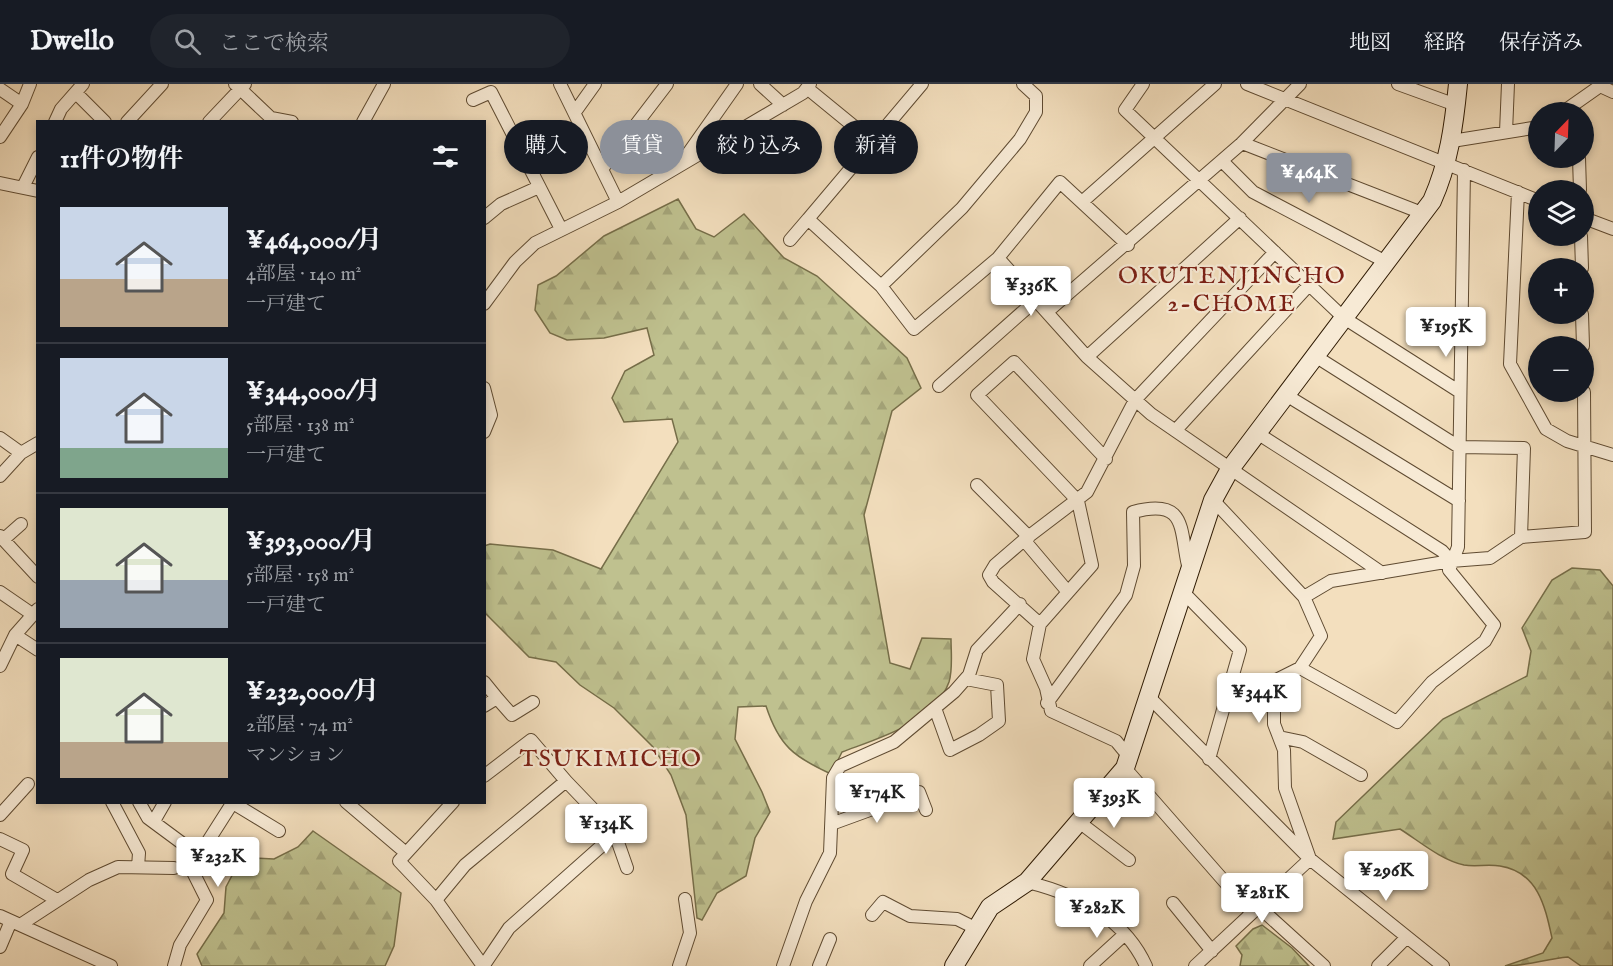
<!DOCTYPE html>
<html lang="ja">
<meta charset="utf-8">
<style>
:root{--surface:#171b24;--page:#20242c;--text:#f1f3f6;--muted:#9ea1a6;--line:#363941;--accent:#8c9099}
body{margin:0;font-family:"IM FELL English","Noto Serif JP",serif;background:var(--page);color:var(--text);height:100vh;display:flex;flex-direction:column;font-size:22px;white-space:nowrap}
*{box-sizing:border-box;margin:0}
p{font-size:20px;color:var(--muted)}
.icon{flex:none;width:33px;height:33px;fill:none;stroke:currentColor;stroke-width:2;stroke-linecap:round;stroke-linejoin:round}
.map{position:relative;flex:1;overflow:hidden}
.drawer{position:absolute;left:36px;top:36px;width:450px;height:684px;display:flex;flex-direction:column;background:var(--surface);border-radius:0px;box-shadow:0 3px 9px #0003}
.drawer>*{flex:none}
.guide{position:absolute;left:504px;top:36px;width:570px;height:54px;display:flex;gap:12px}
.needle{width:39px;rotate:23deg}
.fabs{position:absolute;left:1528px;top:18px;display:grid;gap:12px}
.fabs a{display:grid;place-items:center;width:66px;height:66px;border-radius:50%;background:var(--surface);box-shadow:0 3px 9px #0003;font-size:30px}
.price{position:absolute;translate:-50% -51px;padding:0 14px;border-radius:6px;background:#fff;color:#222;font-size:20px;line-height:39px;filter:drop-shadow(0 2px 3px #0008)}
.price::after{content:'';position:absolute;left:50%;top:36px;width:18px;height:14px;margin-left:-9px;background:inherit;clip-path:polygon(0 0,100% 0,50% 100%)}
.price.current{background:var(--accent);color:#fff}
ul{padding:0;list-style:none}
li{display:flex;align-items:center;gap:18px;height:150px;padding:0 24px}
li+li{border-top:2px solid var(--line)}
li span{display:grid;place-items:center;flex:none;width:168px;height:120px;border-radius:0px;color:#555}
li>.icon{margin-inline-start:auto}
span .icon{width:72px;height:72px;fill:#fffc;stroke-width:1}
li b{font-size:26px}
h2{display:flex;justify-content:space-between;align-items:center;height:72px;padding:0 24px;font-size:26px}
.pill{padding:0 21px;border-radius:27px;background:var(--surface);box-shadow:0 3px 9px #0003;font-size:21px;line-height:54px}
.pill.current{background:var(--accent);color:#fff}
header{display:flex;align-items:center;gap:36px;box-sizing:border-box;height:84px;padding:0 30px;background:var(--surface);border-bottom:2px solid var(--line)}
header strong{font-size:28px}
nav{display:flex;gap:33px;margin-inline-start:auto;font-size:21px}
.search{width:420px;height:54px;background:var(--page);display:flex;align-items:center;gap:15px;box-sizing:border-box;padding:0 21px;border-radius:33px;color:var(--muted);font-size:22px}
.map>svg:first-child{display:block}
.forest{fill:url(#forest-firs);stroke:#766e49;stroke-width:1.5}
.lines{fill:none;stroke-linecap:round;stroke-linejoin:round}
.street-casing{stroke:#5f4b32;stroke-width:14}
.secondary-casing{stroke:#2e1a03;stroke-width:20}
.street{stroke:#f7ead5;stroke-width:12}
.secondary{stroke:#f7ead5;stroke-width:18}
.labels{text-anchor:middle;stroke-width:4.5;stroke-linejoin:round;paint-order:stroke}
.neighbourhood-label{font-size:24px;letter-spacing:1.5px;fill:#7a1f14;stroke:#f7ead5}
</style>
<header>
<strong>Dwello</strong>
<div class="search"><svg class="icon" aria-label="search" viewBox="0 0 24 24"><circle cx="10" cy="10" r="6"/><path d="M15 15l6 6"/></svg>ここで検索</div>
<nav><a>地図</a><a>経路</a><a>保存済み</a></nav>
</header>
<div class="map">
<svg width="1613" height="882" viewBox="0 0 1613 882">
<defs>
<pattern id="forest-firs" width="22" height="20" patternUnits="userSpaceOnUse" patternTransform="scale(1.5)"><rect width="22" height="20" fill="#bfc18f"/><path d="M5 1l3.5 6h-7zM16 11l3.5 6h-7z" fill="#a4a57a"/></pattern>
</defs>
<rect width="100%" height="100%" fill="#f3dfbe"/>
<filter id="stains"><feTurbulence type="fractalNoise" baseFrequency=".00333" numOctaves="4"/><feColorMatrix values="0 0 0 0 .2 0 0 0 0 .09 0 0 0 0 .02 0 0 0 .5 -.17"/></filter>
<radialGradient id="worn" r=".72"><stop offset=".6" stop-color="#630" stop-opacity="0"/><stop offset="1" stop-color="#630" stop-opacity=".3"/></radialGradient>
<path class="forest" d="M678 115 696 145 714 153 744 130 784 174 817 192 907 274 921 304 892 327 864 431 890 579 910 585 922 554 951 555C951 568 953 586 949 598 934 639 879 654 842 668L831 690C794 673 779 662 766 622L738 623 735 655 762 708 770 728 755 754 746 792 717 809 702 836 697 834 686 731 671 691 653 663 614 624 580 601 556 578 529 573 485 529 484 462 490 460 553 466 601 485 678 358 672 335 624 338 612 314 625 287 654 271 647 244 604 254 567 256 550 249 535 226 538 201 556 192 604 152Z
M1572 484 1600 486 1613 502V882H1581L1568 873C1546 875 1527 882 1505 882L1543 869 1552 854C1545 822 1538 788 1500 782 1488 780 1475 783 1464 781 1441 776 1419 757 1400 745L1333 755 1336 738 1443 635 1527 592 1531 567 1522 544 1552 496Z
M313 747 401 809 394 862 385 882H202L197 870 224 829 226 803 237 782 253 774 274 775 298 763Z
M1262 841 1292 864 1309 882H1240L1242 871 1236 862 1253 845Z"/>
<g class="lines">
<g class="street-casing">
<path id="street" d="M235 0 271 34 292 38
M560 0 618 118
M760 0 783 21
M922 0 808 135 881 202 914 245 998 174 1060 98 1128 161
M1143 0 1125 26 1344 234 1460 308
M1247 0 1539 117
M1398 0 1456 21
M807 4 873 58
M0 5 22 20
M76 9 105 38
M473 16 491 8 561 145
M575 28 595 0
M1563 28 1600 2 1613 8
M55 38 61 25 83 0
M127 38 162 0
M209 38 245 0
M363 38 384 0
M1506 48 1508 0
M0 53 22 20 30 0
M1452 57 1539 43
M1242 59 1422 129
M1579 74 1580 106
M1222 77 1253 108 1386 178
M680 81 737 0
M602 85 667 0
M0 99 38 107
M23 103 38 73
M1518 108 1510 280 1546 345 1567 357 1613 371
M1082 118 1215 0
M484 134 501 120 539 103
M1584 134 1613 145
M1581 152 1582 184
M790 156 808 135
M998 174 1087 273 1151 330 1382 489
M881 202 962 124 1020 55 1036 28V12L1023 0
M484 220 515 178 535 159 618 118 803 9 810 0
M1047 228 1242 59 1300 0
M1582 230 1583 262
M1315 272 1459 363 1524 364 1521 453
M1087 273 1240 134
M939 302 1036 216
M484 304 491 331 484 348
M1286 311 1459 417
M1176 346 1309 201
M1257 349 1442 467 1451 477
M0 354 21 369
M0 392 21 369 38 359
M977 401 1029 453
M1213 416 1304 513 1321 552 1300 584 1274 597V640L1284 666 1285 704 1310 775
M0 452 38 493
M4 455 21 440
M1024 456 1068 508
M0 508 32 530
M1183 508 1240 566 1209 675
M1304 513 1331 497 1451 477 1490 474 1521 453 1585 448 1584 308
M1040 540 1092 481 1078 417 977 311 1014 278 1106 375
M15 551 38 566
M0 582 15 551 38 525
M1300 584 1397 638 1432 598 1485 557 1494 541 1449 486 1458 463 1464 86
M484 598 497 614 484 622
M1149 613 1310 775 1443 882
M497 614 512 631 533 618
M1047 619 1126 511 1134 482 1133 428C1189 413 1179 447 1189 486
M935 624 950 666 979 651 999 637 997 601 966 595
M1279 653 1303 658 1361 691
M1130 674 1116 657 1051 627 1046 604 1033 575 1040 540 993 498 989 491 995 481 1024 456 1087 408 1135 316 1275 168
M1125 684 1252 829
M112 718 139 769 138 783
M139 718 148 734 198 771
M346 718 406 769
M233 719 279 747
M0 731 28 700
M154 737 165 718
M1079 738 1129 776
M834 739 919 708 926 726
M614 747 627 784
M0 755 23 766 12 790 57 816
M1027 798C1076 810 1124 833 1146 882
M436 816 399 777 453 718
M1173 819 1212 867
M1259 823 1324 882
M872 831 883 818 910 832 957 835 977 845
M0 832 111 882
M20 841 89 796 118 783 174 784
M0 863 11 837
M484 881 509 844 607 757 614 747 566 697
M174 882 180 861 207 816 191 784 233 718
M483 882 436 816 465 781 566 697 531 656 484 692
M679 882 690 849 685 815
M783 882 806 817 830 769 833 694 840 682 894 658 954 608 969 591 977 566 1020 520
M819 882 830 855
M1090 882 1125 850
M1195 882 1310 775
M1378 882 1407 853"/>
</g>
<g class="secondary-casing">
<path id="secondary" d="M954 882 990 823 1027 798 1125 684 1213 416 1230 385 1432 117C1449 79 1454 41 1458 0"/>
</g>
<use href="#street" class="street"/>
<use href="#secondary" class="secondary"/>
</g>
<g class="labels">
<g class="neighbourhood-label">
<text x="1232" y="199">OKUTENJINCHO<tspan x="1232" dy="28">2-CHOME</tspan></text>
<text x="611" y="682">TSUKIMICHO</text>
</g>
</g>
<rect width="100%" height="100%" filter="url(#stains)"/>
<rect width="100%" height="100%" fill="url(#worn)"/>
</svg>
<div class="fabs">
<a><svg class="needle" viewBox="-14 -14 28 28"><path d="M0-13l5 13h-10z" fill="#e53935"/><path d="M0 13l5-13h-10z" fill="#9ea1a6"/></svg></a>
<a><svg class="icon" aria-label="layers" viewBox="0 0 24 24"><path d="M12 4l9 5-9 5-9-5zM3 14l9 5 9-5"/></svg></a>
<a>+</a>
<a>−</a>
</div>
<b class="price current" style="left:1309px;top:120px">¥464K</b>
<b class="price" style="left:1031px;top:233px">¥336K</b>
<b class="price" style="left:1446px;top:274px">¥195K</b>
<b class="price" style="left:1259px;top:640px">¥344K</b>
<b class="price" style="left:877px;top:740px">¥174K</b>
<b class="price" style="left:1114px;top:745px">¥393K</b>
<b class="price" style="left:606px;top:771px">¥134K</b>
<b class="price" style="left:218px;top:804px">¥232K</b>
<b class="price" style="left:1386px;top:818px">¥296K</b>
<b class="price" style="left:1262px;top:840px">¥281K</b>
<b class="price" style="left:1097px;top:855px">¥282K</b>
<div class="guide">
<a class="pill">購入</a>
<a class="pill current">賃貸</a>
<a class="pill">絞り込み</a>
<a class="pill">新着</a>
</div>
<section class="drawer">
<h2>11件の物件<svg class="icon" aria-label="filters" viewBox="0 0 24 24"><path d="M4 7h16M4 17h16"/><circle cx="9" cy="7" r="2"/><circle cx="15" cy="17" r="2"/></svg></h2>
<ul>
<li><span style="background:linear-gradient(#c9d6e8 60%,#b9a48a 0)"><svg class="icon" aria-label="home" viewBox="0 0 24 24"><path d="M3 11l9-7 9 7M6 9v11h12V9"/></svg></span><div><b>¥464,000/月</b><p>4部屋 · 140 m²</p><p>一戸建て</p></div></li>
<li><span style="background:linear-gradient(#c9d6e8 75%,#7fa58c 0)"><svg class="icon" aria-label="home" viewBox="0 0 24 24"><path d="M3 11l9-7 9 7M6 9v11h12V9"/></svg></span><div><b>¥344,000/月</b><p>5部屋 · 138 m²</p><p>一戸建て</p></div></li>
<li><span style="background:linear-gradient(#dfe7d0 60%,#9aa5b1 0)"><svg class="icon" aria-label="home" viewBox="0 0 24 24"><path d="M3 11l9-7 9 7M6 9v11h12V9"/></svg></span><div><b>¥393,000/月</b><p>5部屋 · 158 m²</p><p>一戸建て</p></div></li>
<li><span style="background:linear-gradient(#dfe7d0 70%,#b9a48a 0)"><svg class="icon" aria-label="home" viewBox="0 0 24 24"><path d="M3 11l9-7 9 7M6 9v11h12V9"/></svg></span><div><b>¥232,000/月</b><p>2部屋 · 74 m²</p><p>マンション</p></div></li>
</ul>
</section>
</div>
